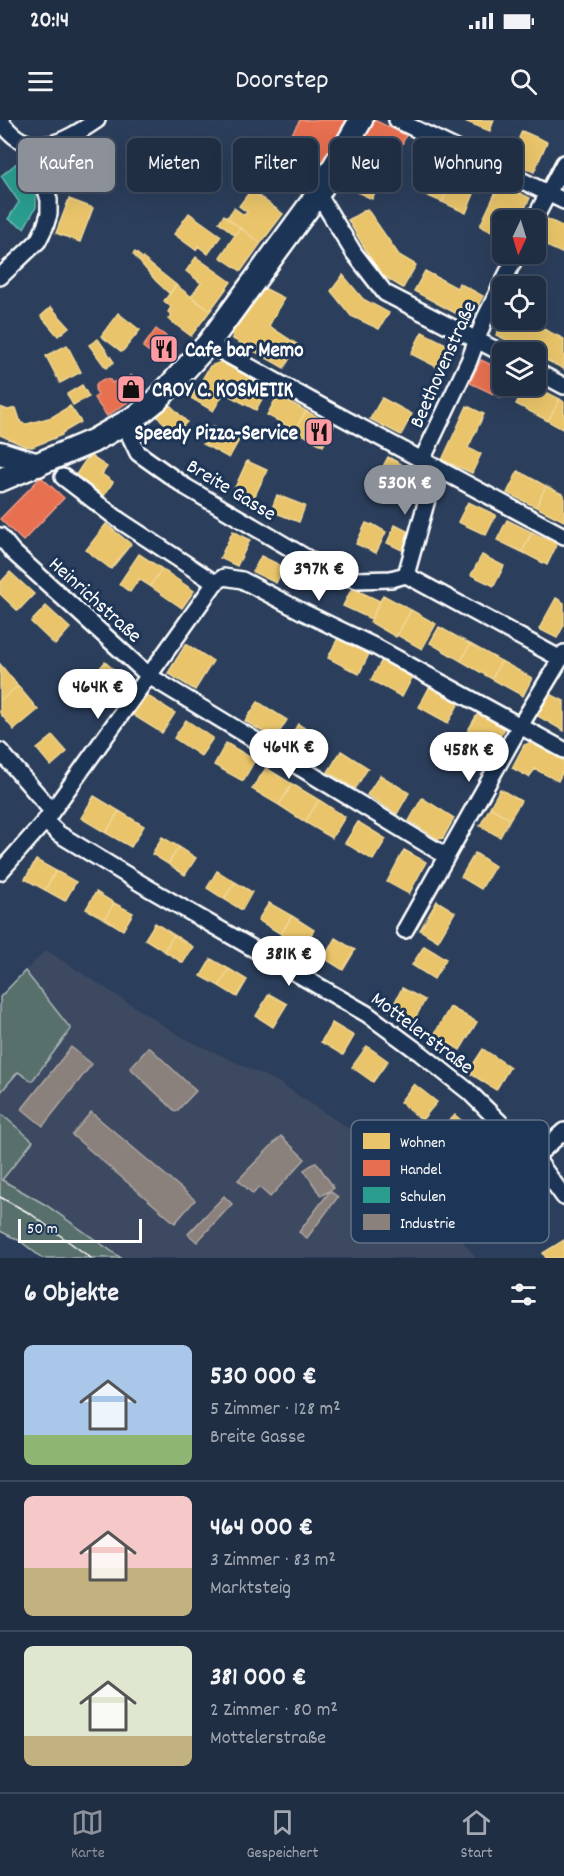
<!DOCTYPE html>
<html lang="de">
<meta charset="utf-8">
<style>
:root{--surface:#202e44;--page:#2d3a4f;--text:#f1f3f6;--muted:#a2a8b2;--line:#3d4a5d;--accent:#8c9099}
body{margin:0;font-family:Dekko,sans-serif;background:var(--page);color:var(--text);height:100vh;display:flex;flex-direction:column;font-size:22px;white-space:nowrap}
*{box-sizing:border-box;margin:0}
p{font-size:20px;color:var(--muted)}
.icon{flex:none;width:33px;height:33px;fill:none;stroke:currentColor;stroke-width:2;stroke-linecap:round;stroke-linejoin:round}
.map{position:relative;height:1138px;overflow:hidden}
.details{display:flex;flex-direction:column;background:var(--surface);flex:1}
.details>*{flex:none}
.banner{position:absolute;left:18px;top:18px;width:528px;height:54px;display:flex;gap:12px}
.needle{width:39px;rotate:184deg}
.fabs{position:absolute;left:492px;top:90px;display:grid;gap:12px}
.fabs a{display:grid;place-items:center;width:54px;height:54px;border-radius:9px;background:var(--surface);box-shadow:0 6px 24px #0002,0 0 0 2px var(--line);font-size:30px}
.scale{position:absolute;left:18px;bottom:15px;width:124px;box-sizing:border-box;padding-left:6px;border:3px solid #fff;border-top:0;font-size:16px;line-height:21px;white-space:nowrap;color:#fff;-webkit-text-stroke:4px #1d3557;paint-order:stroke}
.price{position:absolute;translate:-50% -51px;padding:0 14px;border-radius:21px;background:#fff;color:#222;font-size:20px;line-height:39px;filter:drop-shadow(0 2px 3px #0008)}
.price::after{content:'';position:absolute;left:50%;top:36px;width:18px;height:14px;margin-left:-9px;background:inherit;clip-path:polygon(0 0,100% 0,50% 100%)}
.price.current{background:var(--accent);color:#fff}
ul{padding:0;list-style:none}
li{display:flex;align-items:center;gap:18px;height:150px;padding:0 24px}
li+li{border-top:2px solid var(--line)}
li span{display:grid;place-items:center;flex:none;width:168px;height:120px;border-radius:9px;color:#555}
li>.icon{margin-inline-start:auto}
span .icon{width:72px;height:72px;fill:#fffc;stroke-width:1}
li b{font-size:26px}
h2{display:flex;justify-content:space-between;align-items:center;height:72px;padding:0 24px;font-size:26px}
.pill{padding:0 21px;border-radius:9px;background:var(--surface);box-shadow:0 6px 24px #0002,0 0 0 2px var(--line);font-size:21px;line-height:54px}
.pill.current{background:var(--accent);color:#fff}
.status{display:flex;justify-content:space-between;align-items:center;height:42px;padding:0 30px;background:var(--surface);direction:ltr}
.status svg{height:16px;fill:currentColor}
header{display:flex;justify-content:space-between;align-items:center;height:78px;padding:0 24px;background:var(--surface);font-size:27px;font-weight:600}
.dock{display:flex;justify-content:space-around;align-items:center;height:84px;border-top:2px solid var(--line);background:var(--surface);font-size:16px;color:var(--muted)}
.dock a{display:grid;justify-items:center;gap:3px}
.dock .current{color:var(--accent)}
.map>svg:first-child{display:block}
.built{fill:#3c4860}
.green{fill:#586f6c;stroke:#acb7b6;stroke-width:1.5}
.homes{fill:#e9c46a;stroke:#f0d697;stroke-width:1.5}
.shops{fill:#e76f51;stroke:#ee9a85;stroke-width:1.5}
.schools{fill:#2a9d8f;stroke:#6abab1;stroke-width:1.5}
.industry{fill:#8a817c;stroke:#ada7a3;stroke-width:1.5}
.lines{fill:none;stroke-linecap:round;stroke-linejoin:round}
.minor-casing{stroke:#fff;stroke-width:20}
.secondary-casing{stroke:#fff;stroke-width:27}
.minor{stroke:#1d3557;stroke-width:15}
.secondary{stroke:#1d3557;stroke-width:22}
.tram{stroke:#fff;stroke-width:1.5}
.labels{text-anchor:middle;stroke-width:6;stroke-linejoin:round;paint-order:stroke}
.poi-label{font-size:21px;font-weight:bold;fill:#fff;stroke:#1d3557;text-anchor:start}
.street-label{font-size:21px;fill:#fff;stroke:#1d3557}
.key{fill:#1d3557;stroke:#617289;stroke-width:1.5}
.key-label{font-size:16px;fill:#fff}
</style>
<div class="status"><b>20:14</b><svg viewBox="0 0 49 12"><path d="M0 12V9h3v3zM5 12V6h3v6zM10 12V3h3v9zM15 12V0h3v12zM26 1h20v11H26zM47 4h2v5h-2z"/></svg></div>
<header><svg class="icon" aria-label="menu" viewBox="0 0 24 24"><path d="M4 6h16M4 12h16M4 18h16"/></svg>Doorstep<svg class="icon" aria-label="search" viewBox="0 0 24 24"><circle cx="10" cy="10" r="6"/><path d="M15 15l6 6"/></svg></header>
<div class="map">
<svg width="564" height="1138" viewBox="0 0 564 1138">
<rect width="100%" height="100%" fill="#2b3e5b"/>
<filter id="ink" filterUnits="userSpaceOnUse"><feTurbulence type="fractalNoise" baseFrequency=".0167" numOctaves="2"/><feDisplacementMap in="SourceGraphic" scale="12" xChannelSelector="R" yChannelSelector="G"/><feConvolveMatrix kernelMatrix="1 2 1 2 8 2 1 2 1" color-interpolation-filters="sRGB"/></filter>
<g filter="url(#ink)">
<path class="built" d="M46 830 182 917 278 962 351 1010 380 1031 421 1070 476 1138H121L46 1085 2 1060 33 1021 0 993V973L18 952 32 960 71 909 25 851Z"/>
<path class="green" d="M25 851 71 909 32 961 18 952 0 973V877Z
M0 993 33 1021 2 1060 46 1085 121 1138H42L20 1121 0 1111Z"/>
<path class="homes" d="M462 0H494L490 11Z
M522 11 547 22 534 52 509 41Z
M353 33 386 49 372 79 339 63Z
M435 37 458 47 442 82 419 72Z
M458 47 481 57 466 93 442 82Z
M500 63 530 78 519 100H502V117L480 106Z
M251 70 283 94 261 123 227 98 234 88 244 95 247 92 239 86Z
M69 79 93 88 80 122 56 113Z
M367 89 399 135 416 145 403 168 380 154 348 100Z
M189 93 221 116 208 134 198 126 196 130 174 114Z
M224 95 240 108 235 115 219 102Z
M545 98 564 107V134L536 121Z
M240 108 261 123 241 151 220 137Z
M135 132 176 165 170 174 156 161 133 134Z
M196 137 231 162 210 191 191 177 201 163 186 151Z
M425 151 457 168 459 163 483 176 470 201 414 171Z
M343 155 363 179 389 193 379 209 351 196 331 171Z
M176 165 210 191 191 216 168 199 172 195 168 192 171 187 164 181Z
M260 166 284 178 269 206 298 225 284 248 233 219 232 213Z
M51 187 69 207 58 216 41 196Z
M118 193 140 210 122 232 101 216Z
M504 200H525L564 219V249L536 235V232H531L496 215Z
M422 212 454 228 443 250 411 234Z
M98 219 114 242 106 248 89 225Z
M67 225 81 252 60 263 46 236Z
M221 242 268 268 256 290 224 273 213 291 191 278 210 246Z
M82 265 89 277 73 285 67 274Z
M526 266H534L560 279 548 301 516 284Z
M278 275 306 291 295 310 267 295Z
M382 278 412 294 401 315 370 299Z
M560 279 564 282V310L548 301Z
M168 283 187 302 175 314 156 295Z
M70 286 81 302 62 313V315L32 327 25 326 0 315V287L8 290 16 288 21 303 27 304 52 297Z
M467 286 484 294 468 328 481 334 472 353 442 340Z
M306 291 334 306 323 326 295 310Z
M213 306 239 320 229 338 203 324Z
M89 335 107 347 102 354 113 362 104 376 75 356Z
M388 337 419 354 404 382 373 365Z
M247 341 267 350 252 382 233 372Z
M518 351 546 366 536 387 507 373Z
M546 366 564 375V401L536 387Z
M277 375 305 386 299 402 271 391Z
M468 382 496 395 486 415 458 402Z
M507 400 532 412 522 432 497 420Z
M366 403 371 405 372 404 386 412 376 433 356 424Z
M106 404 131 424 111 449 86 430Z
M395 405 411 413 404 431 387 423Z
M233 411 250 420 237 446 220 438Z
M532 412 557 424 547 445 522 432Z
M139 434 162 449 150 466 139 459 130 472 119 464Z
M482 435 504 446 494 466 471 455Z
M261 436 284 447 276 463 253 452Z
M162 449 194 471 182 488 150 466Z
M10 452 34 474 18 491 0 474V463Z
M352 468 380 481 371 499 343 486Z
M383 475 411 490 396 517 370 502Z
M556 478 564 483V505L557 518 539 509Z
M46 486 70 508 55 525 31 502Z
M411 490 436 504 422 529 397 515Z
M439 507 470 524 461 541 430 523Z
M338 518 369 534 359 554 328 538Z
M186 524 213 541 195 570 168 553Z
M470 524 501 541 492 559 461 541Z
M382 540 413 556 402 577 371 560Z
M501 541 532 558 523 576 492 559Z
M105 542 132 565 116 584 89 561Z
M0 544 18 566 0 581Z
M18 566 38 590 14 610 0 593V581Z
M430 566 459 583 448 603 419 587Z
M548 573 564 581V611L536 595Z
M146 575 175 593 162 613 133 595Z
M258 582 287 600 275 619 245 601Z
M478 593 505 608 494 627 467 612Z
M186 600 213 618 201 636 174 618Z
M298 604 328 623 315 644 285 625Z
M53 616 67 632 51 646 37 629Z
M532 622 564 641V649L558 661 535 649 529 657 512 648 524 625Z
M226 623 255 640 243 661 214 645Z
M341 631 368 648 355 669 328 652Z
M266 648 292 664 279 685 252 669Z
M380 655 409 673 397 694 367 675Z
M292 664 319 680 305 702 279 685Z
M500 669 521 681 510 699 490 687Z
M94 676 119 691 106 713 81 698Z
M422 678 454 698 443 718 438 719 409 701Z
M319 680 345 697 332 718 305 702Z
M490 687 510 699 500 717 480 706Z
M119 691 144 706 131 727 106 713Z
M358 702 386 719 373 740 345 723Z
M162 717 179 727 168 744 152 734Z
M179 727 196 738 185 755 168 744Z
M404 730 426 742 409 774 387 762Z
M475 733 495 746 481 769 461 757Z
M36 740 56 751 45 770 25 759Z
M56 751 76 762 65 781 45 770Z
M217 751 235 762 224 779 207 768Z
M235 762 252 772 242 790 224 779Z
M96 772 114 783 105 799 86 789Z
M437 781 455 792 438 821 420 810Z
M114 783 133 793 123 810 105 799Z
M269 783 292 796 281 814 258 800Z
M292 796 314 810 303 828 281 814Z
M155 803 174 815 164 831 145 819Z
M174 815 193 827 183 843 164 831Z
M335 818 355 830 343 850 324 838Z
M424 826 446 839 434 859 412 845Z
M211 839 229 849 219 866 201 856Z
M229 849 247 860 237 877 219 866Z
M402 868 425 880 412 904 390 892Z
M269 874 287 884 273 907 256 896Z
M450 887 477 902 460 930 434 915Z
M332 903 354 916 343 935 321 922Z
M367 926 388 941 373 962 352 947Z
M483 929 510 947 496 970 468 952Z
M414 964 437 982 422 1000 400 982Z
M455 995 468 1006 453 1022 440 1011Z
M564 1120V1138H546L543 1133Z"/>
<path class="shops" d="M300 0H348L321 45 286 24Z
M370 0H374L406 15 391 50 355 34Z
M156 209 177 224 163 242 143 227Z
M481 240 502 250V266H508L502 278 470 263Z
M131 255 143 272 107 296 94 278 98 275 95 269 97 263 104 259 110 260 112 263 120 259 121 262Z
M41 357 64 378 23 421 0 399Z"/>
<path class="schools" d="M17 43 36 75V87L24 108 8 99 19 82 1 56Z"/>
<path class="industry" d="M71 927 92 944 43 1006 22 989Z
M149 927 196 971 176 992 130 948Z
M91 992 195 1080 175 1103 72 1015Z
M281 1016 305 1039 270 1077 259 1067 253 1074 238 1060Z
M316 1042 334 1068 321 1076 304 1050Z
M330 1071 338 1077 307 1118 299 1112Z
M224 1076 232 1084 197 1122 188 1114Z"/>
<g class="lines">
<g class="minor-casing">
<path id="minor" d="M0 0C29 43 63 23 97 0
M397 0 564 81
M318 74 354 133 385 173 502 233
M534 100 564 43
M0 157 38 121 45 107 49 94V80L34 26
M208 224 321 286 564 416
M536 251 564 266
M124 304 138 333 186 367 324 448 357 460 391 459 406 455 561 539
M422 340 469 241 485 198 517 134
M63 357 119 400 215 463 224 457 242 460 303 492 376 527 564 630
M0 416 13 432 149 556 446 736
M406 455 436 347
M0 631 52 691
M45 701 59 714 150 769 367 894 420 933 468 971 535 1037 564 1077
M0 752 45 701 215 463
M405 810 520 606 564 533
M535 1037 564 1011"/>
</g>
<g class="secondary-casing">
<path id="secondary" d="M0 333 38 345
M0 360 93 321 137 296 157 280 208 224 318 74 361 0"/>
</g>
<use href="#minor" class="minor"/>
<use href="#secondary" class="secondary"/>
<path class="tram" d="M0 1077 31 1094 91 1138"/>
</g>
</g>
<defs>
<g id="restaurant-square" transform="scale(1.5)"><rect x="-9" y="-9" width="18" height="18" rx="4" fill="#ff9aa2" stroke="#1d3557"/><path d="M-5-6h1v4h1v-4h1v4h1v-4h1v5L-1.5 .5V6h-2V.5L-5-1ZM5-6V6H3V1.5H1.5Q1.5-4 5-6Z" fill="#111"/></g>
<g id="shop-square" transform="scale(1.5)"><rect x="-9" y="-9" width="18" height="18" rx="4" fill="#ff9aa2" stroke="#1d3557"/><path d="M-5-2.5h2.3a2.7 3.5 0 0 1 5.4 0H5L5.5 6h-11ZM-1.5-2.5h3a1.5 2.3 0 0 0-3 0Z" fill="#111"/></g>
</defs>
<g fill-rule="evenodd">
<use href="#restaurant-square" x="164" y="229"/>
<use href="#shop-square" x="131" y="269"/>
<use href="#restaurant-square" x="319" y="312"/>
</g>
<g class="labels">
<g class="poi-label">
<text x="185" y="236">Cafe bar Memo</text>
<text x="152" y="276">CROY C. KOSMETIK</text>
<text x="298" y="319" text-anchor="end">Speedy Pizza-Service</text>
</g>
<g class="street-label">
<text transform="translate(442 244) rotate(-66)" y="7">Beethovenstraße</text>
<text transform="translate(232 369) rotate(31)" y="7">Breite Gasse</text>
<text transform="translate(96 479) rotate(42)" y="7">Heinrichstraße</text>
<text transform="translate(423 912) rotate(37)" y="7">Mottelerstraße</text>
</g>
</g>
<rect x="351" y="1000" width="198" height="123" rx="9" class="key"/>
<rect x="363" y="1013" width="27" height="16" fill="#e9c46a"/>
<rect x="363" y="1040" width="27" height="16" fill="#e76f51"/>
<rect x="363" y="1067" width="27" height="16" fill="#2a9d8f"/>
<rect x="363" y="1094" width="27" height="16" fill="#8a817c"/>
<g class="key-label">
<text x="400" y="1027">Wohnen</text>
<text x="400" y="1054">Handel</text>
<text x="400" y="1081">Schulen</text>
<text x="400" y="1108">Industrie</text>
</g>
</svg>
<div class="fabs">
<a><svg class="needle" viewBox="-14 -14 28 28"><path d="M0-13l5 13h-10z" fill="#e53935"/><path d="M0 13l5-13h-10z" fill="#a2a8b2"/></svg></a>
<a><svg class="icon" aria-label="locate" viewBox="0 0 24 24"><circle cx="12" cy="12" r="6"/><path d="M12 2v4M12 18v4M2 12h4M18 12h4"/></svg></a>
<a><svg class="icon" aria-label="layers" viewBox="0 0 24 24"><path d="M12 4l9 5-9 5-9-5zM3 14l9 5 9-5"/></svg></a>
</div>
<div class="scale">50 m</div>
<b class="price current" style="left:405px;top:396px">530K €</b>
<b class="price" style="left:319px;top:482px">397K €</b>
<b class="price" style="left:98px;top:600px">464K €</b>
<b class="price" style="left:289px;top:660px">464K €</b>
<b class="price" style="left:469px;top:663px">458K €</b>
<b class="price" style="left:289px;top:867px">381K €</b>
<div class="banner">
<a class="pill current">Kaufen</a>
<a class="pill">Mieten</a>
<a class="pill">Filter</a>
<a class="pill">Neu</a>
<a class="pill">Wohnung</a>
</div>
</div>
<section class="details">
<h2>6 Objekte<svg class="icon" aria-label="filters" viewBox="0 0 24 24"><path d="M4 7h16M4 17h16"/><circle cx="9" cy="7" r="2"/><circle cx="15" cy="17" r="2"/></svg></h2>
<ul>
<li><span style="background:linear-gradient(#a9c7e8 75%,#8fb573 0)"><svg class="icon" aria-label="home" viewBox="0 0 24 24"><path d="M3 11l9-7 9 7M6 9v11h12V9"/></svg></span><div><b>530 000 €</b><p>5 Zimmer · 128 m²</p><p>Breite Gasse</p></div></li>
<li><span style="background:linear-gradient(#f6c9c9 60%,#c2b280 0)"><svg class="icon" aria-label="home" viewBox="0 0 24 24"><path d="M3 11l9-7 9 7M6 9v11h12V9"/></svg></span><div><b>464 000 €</b><p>3 Zimmer · 83 m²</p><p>Marktsteig</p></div></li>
<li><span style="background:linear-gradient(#dfe7d0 75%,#c2b280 0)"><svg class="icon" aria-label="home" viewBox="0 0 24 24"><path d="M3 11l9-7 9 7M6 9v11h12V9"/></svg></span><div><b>381 000 €</b><p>2 Zimmer · 80 m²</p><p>Mottelerstraße</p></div></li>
</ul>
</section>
<nav class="dock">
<a class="current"><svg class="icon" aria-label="map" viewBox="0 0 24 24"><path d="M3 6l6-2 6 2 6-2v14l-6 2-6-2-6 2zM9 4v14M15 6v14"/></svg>Karte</a>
<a><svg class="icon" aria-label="saved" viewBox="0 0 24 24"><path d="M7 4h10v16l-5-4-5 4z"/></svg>Gespeichert</a>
<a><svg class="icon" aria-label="home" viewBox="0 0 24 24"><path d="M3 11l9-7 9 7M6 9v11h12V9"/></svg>Start</a>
</nav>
